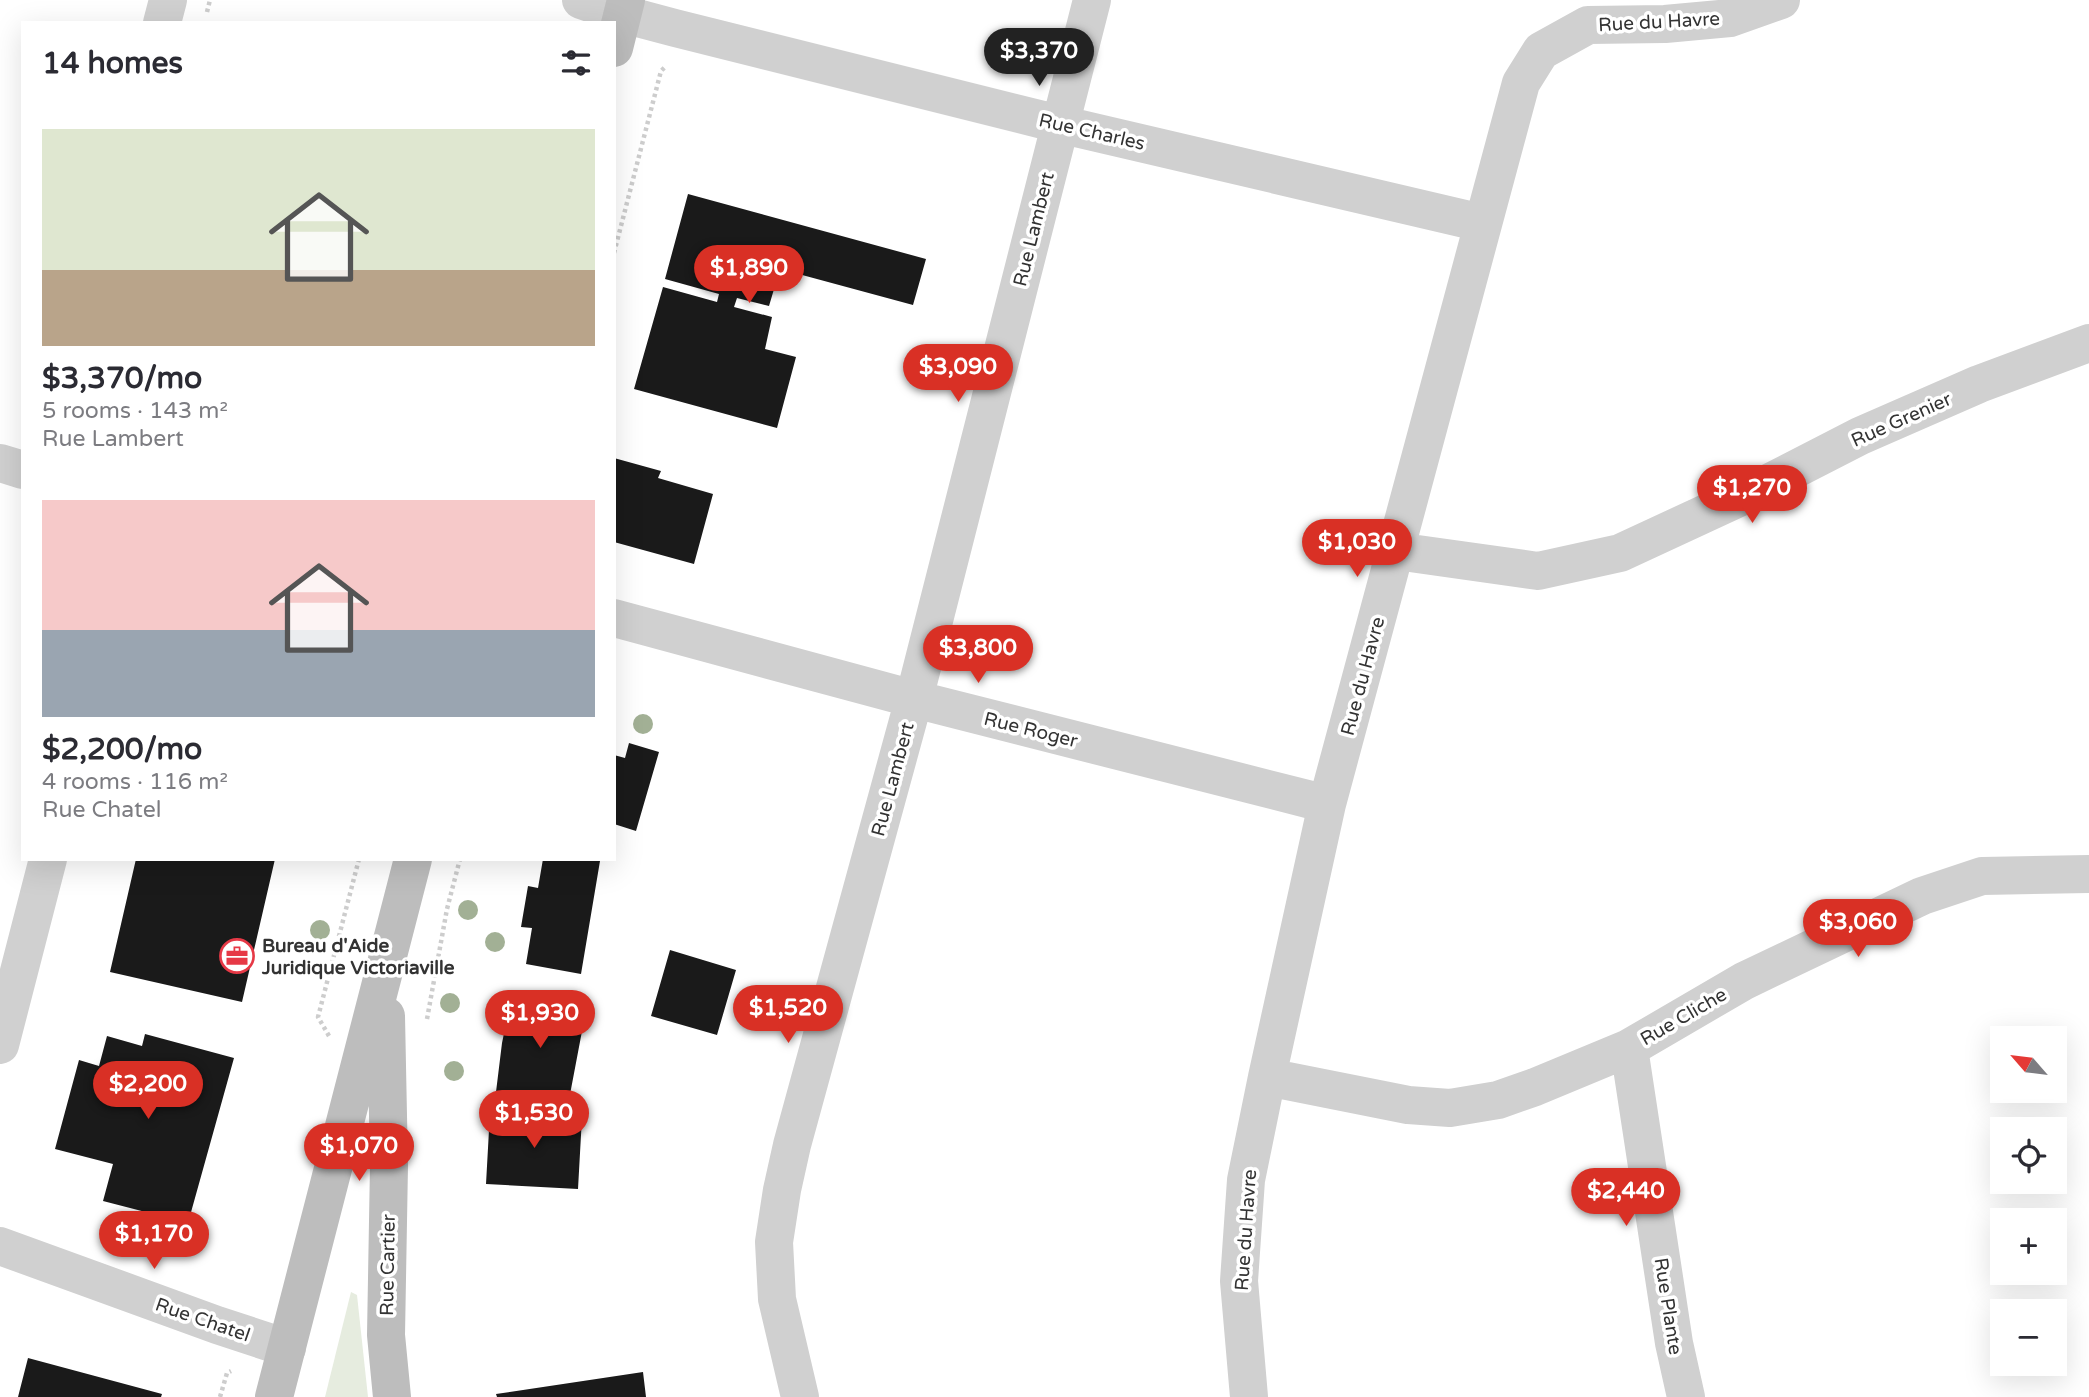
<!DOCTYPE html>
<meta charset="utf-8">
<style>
:root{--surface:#fff;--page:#f2f2f3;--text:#2b2b33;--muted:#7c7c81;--accent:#d93025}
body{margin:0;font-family:"Varela Round",sans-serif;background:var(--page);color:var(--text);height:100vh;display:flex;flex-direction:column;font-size:26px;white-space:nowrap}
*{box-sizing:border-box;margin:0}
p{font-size:23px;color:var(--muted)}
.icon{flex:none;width:38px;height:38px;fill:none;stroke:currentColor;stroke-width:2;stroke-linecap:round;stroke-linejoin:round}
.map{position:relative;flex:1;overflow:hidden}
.drawer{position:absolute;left:21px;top:21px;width:595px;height:840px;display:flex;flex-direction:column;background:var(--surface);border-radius:0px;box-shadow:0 7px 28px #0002}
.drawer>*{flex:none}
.needle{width:46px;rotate:298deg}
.buttons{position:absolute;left:1990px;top:1026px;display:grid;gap:14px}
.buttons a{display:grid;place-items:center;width:77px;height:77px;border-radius:0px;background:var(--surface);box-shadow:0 7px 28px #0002;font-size:35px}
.price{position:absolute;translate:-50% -60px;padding:0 16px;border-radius:24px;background:var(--accent);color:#fff;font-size:23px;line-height:46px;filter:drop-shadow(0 2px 4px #0008)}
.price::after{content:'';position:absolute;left:50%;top:42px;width:21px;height:16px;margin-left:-10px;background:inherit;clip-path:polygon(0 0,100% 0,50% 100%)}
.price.current{background:#222;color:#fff}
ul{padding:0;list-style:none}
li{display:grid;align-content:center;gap:14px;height:371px;padding:0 21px}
li span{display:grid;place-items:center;height:217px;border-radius:0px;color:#555}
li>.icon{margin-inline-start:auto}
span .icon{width:126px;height:126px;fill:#fffc;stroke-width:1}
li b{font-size:30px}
h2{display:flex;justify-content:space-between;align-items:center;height:84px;padding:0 21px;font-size:30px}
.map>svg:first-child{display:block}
.green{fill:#e6ecdf}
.building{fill:#1a1a1a}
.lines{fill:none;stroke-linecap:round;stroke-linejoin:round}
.path{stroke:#cdcdcd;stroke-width:4.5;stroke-dasharray:3.5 3.5;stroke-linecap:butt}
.street{stroke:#d0d0d0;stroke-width:38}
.secondary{stroke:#bdbdbd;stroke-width:38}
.tree{fill:#a2b095}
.labels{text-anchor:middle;stroke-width:7;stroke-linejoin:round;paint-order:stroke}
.street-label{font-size:19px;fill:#333;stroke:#fff}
.poi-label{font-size:19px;font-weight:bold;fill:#333;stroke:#fff;text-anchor:start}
</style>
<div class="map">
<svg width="2089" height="1397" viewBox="0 0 2089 1397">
<rect width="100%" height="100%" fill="#fff"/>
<path class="green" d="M351 1292 357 1295 368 1397H325Z"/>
<path class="building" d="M688 194 926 259 913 305 780 269 769 306 737 298 734 307 772 317 765 349 796 357 777 428 634 389 663 287 717 302 719 294 665 279Z
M614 458 661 471 658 478 713 494 694 564 614 542Z
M629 743 659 752 636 831 614 824V755L625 758Z
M136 859H275L242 1002 110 972Z
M543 859 600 861 581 974 526 964 532 928 521 927 528 886 538 888Z
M670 950 736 970 717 1035 651 1016Z
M512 995 586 1010 568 1105 496 1092 502 1043Z
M145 1034 234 1058 188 1223 103 1201 113 1164 55 1149 79 1060 99 1066 107 1036 142 1046Z
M490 1112 582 1117 578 1189 486 1184Z
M28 1358 162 1394 161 1397H18Z
M643 1372 646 1397H497L496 1394Z"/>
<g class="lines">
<path class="path" d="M207 12 210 0
M614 253 661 71 666 66
M427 1019 447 909 460 859
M329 1036 318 1017 359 859
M220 1397 227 1373 231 1371"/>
<path class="street" d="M581 0 622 14 675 28 1059 124 1482 223
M162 23 168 0
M0 463 23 470
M1396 551 1538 571 1620 553 1743 496 1860 436 1979 384 2089 343
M614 618 914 699 1327 804
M0 1045 48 859
M1629 1048 1674 1343 1686 1397
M1267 1077 1408 1105 1450 1108 1498 1100 1535 1087 1629 1048 1744 981 1922 896 1982 876 2089 874
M0 1246 217 1325 287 1348
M800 1397 777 1299 774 1242 782 1190 792 1145 914 699 1092 0
M1249 1397 1239 1281 1246 1180 1267 1077 1327 804 1521 83 1541 51 1588 25 1665 24 1730 18 1781 0"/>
<path class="secondary" d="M614 48 626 0
M386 1016 389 1165 386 1335 392 1397
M274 1397 413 859"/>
</g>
<g class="tree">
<circle cx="643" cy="724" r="10"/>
<circle cx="468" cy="910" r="10"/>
<circle cx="320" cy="930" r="10"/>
<circle cx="495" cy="942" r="10"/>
<circle cx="450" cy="1003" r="10"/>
<circle cx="454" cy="1071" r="10"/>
</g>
<defs>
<g id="office-ring" transform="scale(1.75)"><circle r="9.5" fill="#fff" stroke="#e63946" stroke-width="1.5"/><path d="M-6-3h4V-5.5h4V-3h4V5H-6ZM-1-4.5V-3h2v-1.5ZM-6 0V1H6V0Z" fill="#e63946"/></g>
</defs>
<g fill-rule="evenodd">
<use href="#office-ring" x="237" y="956"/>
</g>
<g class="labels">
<g class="street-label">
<text transform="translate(1659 21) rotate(-3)" y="7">Rue du Havre</text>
<text transform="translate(1092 131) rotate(13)" y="7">Rue Charles</text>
<text transform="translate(1033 229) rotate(-76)" y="7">Rue Lambert</text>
<text transform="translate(1901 419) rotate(-24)" y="7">Rue Grenier</text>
<text transform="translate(1362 676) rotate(-75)" y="7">Rue du Havre</text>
<text transform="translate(1031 729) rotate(14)" y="7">Rue Roger</text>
<text transform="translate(892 779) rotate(-75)" y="7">Rue Lambert</text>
<text transform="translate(1683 1016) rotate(-30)" y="7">Rue Cliche</text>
<text transform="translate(1245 1230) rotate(-86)" y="7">Rue du Havre</text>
<text transform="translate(387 1265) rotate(-89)" y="7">Rue Cartier</text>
<text transform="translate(1669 1306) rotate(81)" y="7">Rue Plante</text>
<text transform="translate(203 1319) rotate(19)" y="7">Rue Chatel</text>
</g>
<g class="poi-label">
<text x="262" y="952">Bureau d'Aide<tspan x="262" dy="22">Juridique Victoriaville</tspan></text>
</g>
</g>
</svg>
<div class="buttons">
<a><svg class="needle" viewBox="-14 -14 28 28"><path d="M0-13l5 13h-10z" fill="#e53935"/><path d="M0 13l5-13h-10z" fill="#7c7c81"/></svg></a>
<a><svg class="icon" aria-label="locate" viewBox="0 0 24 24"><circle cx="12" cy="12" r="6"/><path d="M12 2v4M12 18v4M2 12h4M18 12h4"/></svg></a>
<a>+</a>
<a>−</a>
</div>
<b class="price current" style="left:1039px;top:88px">$3,370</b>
<b class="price" style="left:749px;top:305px">$1,890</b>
<b class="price" style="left:958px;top:404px">$3,090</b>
<b class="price" style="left:1752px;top:525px">$1,270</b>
<b class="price" style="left:1357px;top:579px">$1,030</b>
<b class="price" style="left:978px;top:685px">$3,800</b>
<b class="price" style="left:1858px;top:959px">$3,060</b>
<b class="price" style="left:788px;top:1045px">$1,520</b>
<b class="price" style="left:540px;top:1050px">$1,930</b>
<b class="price" style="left:148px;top:1121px">$2,200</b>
<b class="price" style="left:534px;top:1150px">$1,530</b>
<b class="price" style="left:359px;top:1183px">$1,070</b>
<b class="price" style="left:1626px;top:1228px">$2,440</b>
<b class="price" style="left:154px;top:1271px">$1,170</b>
<section class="drawer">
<h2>14 homes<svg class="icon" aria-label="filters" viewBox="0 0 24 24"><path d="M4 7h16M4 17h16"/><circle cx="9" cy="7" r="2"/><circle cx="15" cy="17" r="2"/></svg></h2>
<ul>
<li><span style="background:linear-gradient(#dfe7d0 65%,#b9a48a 0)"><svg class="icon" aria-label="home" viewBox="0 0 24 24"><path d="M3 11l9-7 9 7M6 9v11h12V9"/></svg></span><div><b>$3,370/mo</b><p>5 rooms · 143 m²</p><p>Rue Lambert</p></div></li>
<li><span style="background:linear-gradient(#f6c9c9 60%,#9aa5b1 0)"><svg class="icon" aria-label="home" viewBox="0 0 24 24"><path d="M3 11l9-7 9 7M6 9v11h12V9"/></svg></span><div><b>$2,200/mo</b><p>4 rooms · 116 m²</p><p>Rue Chatel</p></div></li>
</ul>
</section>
</div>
